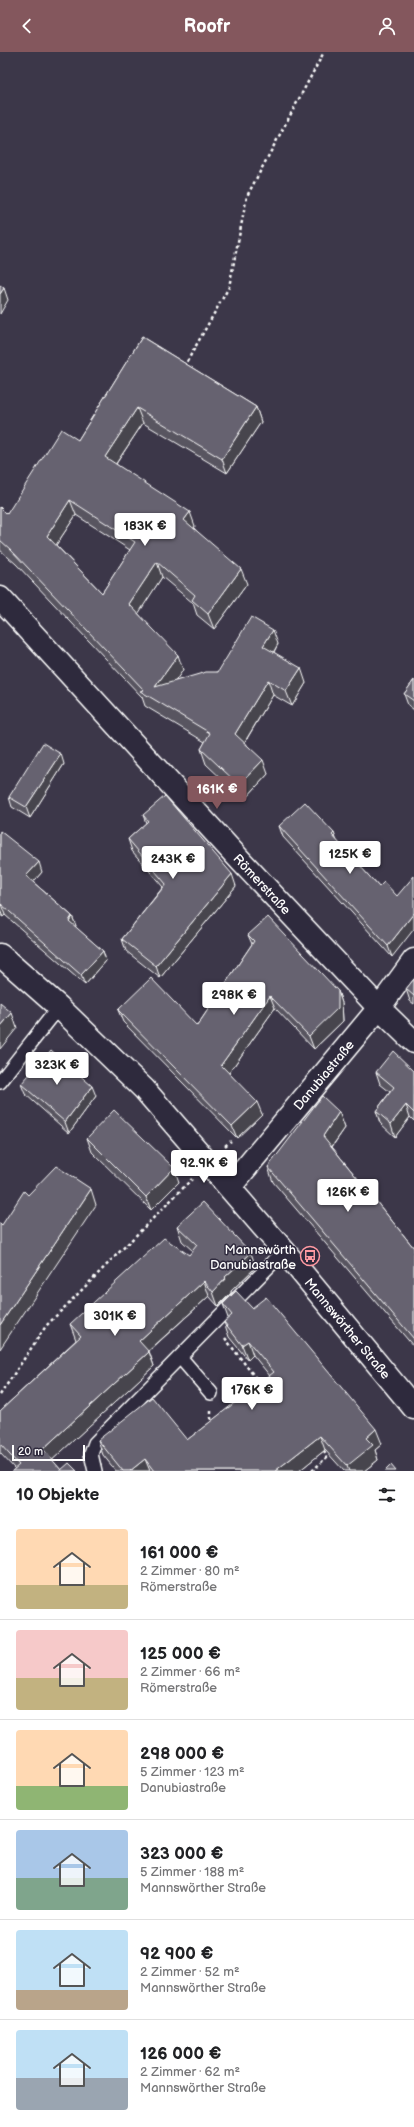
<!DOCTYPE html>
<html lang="de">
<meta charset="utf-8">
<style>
:root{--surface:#fff;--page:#f2f2f2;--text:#202124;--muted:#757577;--line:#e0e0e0;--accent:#84575d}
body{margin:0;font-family:"Balsamiq Sans",sans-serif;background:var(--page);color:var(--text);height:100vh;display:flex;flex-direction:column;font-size:15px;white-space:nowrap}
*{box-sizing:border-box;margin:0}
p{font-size:13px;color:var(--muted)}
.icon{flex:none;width:22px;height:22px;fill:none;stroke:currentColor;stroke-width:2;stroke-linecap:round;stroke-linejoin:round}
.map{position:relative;height:1419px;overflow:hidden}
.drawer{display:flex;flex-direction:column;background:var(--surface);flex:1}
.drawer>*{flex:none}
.scale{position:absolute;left:12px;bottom:10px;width:73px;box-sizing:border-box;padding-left:4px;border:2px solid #fff;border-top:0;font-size:11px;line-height:14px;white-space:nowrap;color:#fff;-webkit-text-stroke:3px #2f2a3d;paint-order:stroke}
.price{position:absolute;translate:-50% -34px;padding:0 9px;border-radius:4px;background:#fff;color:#222;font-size:13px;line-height:26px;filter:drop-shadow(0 1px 2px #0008)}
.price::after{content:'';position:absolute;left:50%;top:24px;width:12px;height:9px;margin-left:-6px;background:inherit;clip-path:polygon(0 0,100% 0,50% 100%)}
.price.on{background:var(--accent);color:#fff}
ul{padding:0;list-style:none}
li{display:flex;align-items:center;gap:12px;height:100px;padding:0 16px}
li+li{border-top:1px solid var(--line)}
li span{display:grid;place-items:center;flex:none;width:112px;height:80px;border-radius:4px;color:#555}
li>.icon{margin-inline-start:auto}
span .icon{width:48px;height:48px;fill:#fffc;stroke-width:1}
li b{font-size:17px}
h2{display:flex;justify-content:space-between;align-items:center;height:48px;padding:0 16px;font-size:17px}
header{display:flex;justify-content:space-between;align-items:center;height:52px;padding:0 16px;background:var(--accent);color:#fff;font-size:18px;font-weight:700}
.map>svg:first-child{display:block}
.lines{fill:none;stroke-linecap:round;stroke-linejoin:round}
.lane-casing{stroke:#fff;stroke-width:16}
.street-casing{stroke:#fff;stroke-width:25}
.secondary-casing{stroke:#fff;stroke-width:25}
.path{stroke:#fff;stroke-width:2.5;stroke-dasharray:3 3;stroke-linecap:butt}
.lane{stroke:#2f2a3d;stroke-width:13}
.street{stroke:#2f2a3d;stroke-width:22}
.secondary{stroke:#2f2a3d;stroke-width:22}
.wall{fill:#585460;stroke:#fff;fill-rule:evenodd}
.shaded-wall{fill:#47454e;stroke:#fff}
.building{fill:#666270;stroke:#fff;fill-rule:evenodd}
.labels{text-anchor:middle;stroke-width:3;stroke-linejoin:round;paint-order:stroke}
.street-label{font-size:13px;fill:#fff;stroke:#2f2a3d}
.poi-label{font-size:13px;fill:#fff;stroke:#2f2a3d;text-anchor:end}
</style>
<header><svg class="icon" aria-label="back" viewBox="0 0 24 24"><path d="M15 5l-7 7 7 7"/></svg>Roofr<svg class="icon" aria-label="person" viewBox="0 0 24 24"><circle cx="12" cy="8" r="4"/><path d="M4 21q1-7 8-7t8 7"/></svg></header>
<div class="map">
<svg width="414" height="1419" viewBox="0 0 414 1419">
<rect width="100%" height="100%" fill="#3c3749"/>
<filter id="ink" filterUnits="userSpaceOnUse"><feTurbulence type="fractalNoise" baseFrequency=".025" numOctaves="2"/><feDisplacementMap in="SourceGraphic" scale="8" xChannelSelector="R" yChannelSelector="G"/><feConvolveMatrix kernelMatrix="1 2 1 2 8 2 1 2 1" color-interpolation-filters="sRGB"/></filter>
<g filter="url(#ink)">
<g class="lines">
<g class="lane-casing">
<path id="lane" d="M0 1030 59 955
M180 1305 211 1341
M95 1419 91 1402 95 1391 284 1199"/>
</g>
<g class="street-casing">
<g id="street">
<path id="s1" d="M0 546 241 809 379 956 414 990"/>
</g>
</g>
<g class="secondary-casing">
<g id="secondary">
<path id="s2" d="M0 903 59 955 144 1037 284 1199 414 1356"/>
<path id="s3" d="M230 1135 379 956 414 908"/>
</g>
</g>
<path class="path" d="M184 315 229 235 247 144 324 0
M225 1094 231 1089
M225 1286 261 1333
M0 1343 46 1274 192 1127
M211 1374V1359
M312 1419 327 1405 323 1398"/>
<use href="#lane" class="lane"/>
<use href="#street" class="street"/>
<use href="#secondary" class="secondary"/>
</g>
<path class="wall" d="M142 285 256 355 261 370 227 421 143 371 116 412 195 474 194 476 247 532 214 577 197 563 193 551 162 525 138 561 183 618 175 629 218 620 278 592 274 600 306 631 292 654 273 643 245 690 268 722 244 748 206 712 201 697 205 690 145 654 142 645 16 512 0 498V455L7 462 78 388ZM76 463 130 498 102 541 56 493Z
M414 628V658L408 653 404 642Z
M64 712 30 766 12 755 9 745Z
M143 763 236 834 160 926 126 899 122 887 163 835 132 799 128 787 146 771Z
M279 774 334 781 336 788 379 835 397 844 392 905 283 785Z
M0 779 42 820 33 830 72 864 76 874 75 875 103 899 106 909 85 933 5 863 3 865 0 863Z
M248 883 338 939 342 951 343 969 314 997 275 956 229 1021 262 1062 237 1086 123 970 118 958 197 974 252 892Z
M414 927V952L410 949 406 937Z
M414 1019V1069L410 1065 395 1085 380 1071 376 1059 390 1040 380 1032 376 1020Z
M21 1032 96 1044 69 1081 25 1042Z
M339 1060 345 1076 332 1095 414 1196V1295L273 1130 268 1115Z
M87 1086 179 1130 151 1158 92 1100Z
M177 1174 256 1215 231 1239V1241L218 1254 209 1244 149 1299 154 1314 52 1408 61 1418 77 1419 15 1417 0 1401V1359L76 1288 70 1272 189 1203 193 1199 182 1189Z
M223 1252 252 1256 382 1392 375 1398 378 1408 364 1419H344L325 1398 299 1419H116L103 1403 98 1388H187L270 1324 253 1303 248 1308 229 1285 224 1270 228 1266Z"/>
<path class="shaded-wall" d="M4 236 8 248 0 262V242Z
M256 355 261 370 227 421 222 407Z
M137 356 143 371 111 419 105 405Z
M70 448 76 463 52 499 47 484Z
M190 460 195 474 190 483 184 468Z
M157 510 162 525 135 567 129 552Z
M241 517 247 532 214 577 208 562Z
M273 578 278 592 269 608 263 594Z
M178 603 183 618 161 650 155 635Z
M301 616 306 631 292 654 286 639Z
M268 628 273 643 241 696 235 682Z
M61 702 64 712 30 766 26 755Z
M263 708 268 722 244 748 239 733Z
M334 781 338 792 332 783Z
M39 810 42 820 30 834 26 824Z
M232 822 236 834 160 926 156 914Z
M1 852 5 863 3 865 0 858V854Z
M414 861V877L392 905 388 894Z
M72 864 76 874 73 879 69 869Z
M103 899 106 909 85 933 81 923Z
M338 939 342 951 343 969 314 997 309 984Z
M270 944 275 956 226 1025 221 1013Z
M12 961 17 976 0 997V975Z
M92 1034 96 1044 69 1081 65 1070Z
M257 1050 262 1062 237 1086 232 1074Z
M406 1053 410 1065 395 1085 391 1072Z
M339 1060 345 1076 328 1100 323 1084Z
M174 1116 179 1130 151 1158 146 1145Z
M91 1137 96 1153 0 1297V1273Z
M251 1201 256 1215 231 1239V1241L218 1254 213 1240 225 1225Z
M204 1229 209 1244 144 1303 139 1289Z
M248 1289 253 1303 248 1308 242 1293Z
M149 1300 154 1314 48 1412 43 1397Z
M376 1377 382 1392 375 1398 378 1408 364 1419H349L347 1414 366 1386Z
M320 1384 325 1398 299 1419H275Z
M145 1407 150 1419H130Z"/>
<path class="building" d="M0 233 4 236 0 242Z
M142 285 256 355 222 407 137 356 105 405 190 460 184 468 241 517 208 562 192 548 195 543 157 510 129 552 178 603 155 635 206 620H218L251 565 273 578 263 594 301 616 286 639 268 628 235 682 263 708 239 733 201 697 210 681 140 639 144 638 11 498 0 488V455L7 462 61 377 78 388ZM70 448 135 490 102 541 47 484Z
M414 628V649L404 642Z
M43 691 61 702 26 755 9 745Z
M165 744 232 822 156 914 122 887 166 832 128 787 148 769 143 763Z
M305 750 334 781 332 783 379 835 384 830 397 844 414 824V861L388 894 279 774Z
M0 779 39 810 26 824 72 864 69 869 103 899 81 923 1 852 0 854Z
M268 865 338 939V956L309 984 270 944 221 1013 257 1050 232 1074 118 958 151 926 197 974 254 889 248 883Z
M414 927V944L406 937Z
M0 951 12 961 0 975Z
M51 998 92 1034 65 1070 21 1032Z
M393 999 414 1019V1061L406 1053 391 1072 376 1059 394 1035 376 1020Z
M322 1044 339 1060 323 1084 414 1196V1287L268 1115Z
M114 1058 174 1116 146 1145 87 1086Z
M56 1114 91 1137 0 1273V1171L2 1173 24 1139 28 1143Z
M203 1150 251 1201 225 1225 226 1226 213 1240 204 1229 139 1289 149 1300 43 1397 61 1418 69 1411 77 1419H12L19 1413 0 1392V1381L1 1379 0 1378V1359L81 1284 70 1272 164 1186 189 1203 197 1193 177 1174Z
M236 1239 252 1256 266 1245 376 1377 366 1386 373 1393 347 1414 320 1384 275 1419H154L145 1407 130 1419H123L98 1388 152 1345 187 1388 274 1320 248 1289 242 1293 224 1270 232 1263 223 1252Z
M391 1413 396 1419H385Z"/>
</g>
<defs>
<g id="bus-ring" transform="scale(1)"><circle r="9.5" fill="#2f2a3d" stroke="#ff9aa2" stroke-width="1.5"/><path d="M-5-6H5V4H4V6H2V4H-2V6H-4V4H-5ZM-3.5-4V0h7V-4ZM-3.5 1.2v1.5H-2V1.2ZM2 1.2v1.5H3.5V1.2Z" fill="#ff9aa2"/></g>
</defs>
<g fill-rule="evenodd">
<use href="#bus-ring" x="310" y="1204"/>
</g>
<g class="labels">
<g class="street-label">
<text dy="5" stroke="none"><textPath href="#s1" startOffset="388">Römerstraße</textPath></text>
<text dy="5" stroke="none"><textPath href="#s3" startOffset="146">Danubiastraße</textPath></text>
<text dy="5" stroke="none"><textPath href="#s2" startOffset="511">Mannswörther Straße</textPath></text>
</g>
<g class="poi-label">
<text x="296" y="1202">Mannswörth<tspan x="296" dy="15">Danubiastraße</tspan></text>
</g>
</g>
</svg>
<div class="scale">20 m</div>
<b class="price" style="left:145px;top:495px">183K €</b>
<b class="price on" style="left:217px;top:758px">161K €</b>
<b class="price" style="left:350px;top:823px">125K €</b>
<b class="price" style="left:173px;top:828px">243K €</b>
<b class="price" style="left:234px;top:964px">298K €</b>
<b class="price" style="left:57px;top:1034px">323K €</b>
<b class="price" style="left:204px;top:1132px">92.9K €</b>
<b class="price" style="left:348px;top:1161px">126K €</b>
<b class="price" style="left:115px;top:1285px">301K €</b>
<b class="price" style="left:252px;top:1359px">176K €</b>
</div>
<section class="drawer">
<h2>10 Objekte<svg class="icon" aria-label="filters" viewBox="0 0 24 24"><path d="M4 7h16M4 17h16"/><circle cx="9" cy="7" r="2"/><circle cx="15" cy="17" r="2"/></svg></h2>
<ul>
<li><span style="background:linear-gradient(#ffd9b3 70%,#c2b280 0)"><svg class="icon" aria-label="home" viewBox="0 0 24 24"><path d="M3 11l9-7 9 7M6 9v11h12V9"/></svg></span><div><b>161 000 €</b><p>2 Zimmer · 80 m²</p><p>Römerstraße</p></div></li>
<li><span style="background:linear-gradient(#f6c9c9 60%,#c2b280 0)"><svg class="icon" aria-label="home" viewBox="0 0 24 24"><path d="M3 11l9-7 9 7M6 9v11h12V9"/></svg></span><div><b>125 000 €</b><p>2 Zimmer · 66 m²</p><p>Römerstraße</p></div></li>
<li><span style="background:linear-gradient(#ffd9b3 70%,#8fb573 0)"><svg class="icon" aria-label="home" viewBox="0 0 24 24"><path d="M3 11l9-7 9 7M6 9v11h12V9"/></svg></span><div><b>298 000 €</b><p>5 Zimmer · 123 m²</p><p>Danubiastraße</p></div></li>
<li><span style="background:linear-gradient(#a9c7e8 60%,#7fa58c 0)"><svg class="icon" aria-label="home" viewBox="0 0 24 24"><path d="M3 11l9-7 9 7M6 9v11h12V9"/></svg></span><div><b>323 000 €</b><p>5 Zimmer · 188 m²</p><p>Mannswörther Straße</p></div></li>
<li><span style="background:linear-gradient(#bfe0f5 75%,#b9a48a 0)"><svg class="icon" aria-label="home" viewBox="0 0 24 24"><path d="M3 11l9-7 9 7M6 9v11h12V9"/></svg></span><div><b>92 900 €</b><p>2 Zimmer · 52 m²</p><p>Mannswörther Straße</p></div></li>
<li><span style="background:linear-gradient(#bfe0f5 60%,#9aa5b1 0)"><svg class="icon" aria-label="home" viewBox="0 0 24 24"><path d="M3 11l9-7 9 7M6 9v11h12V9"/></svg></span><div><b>126 000 €</b><p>2 Zimmer · 62 m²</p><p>Mannswörther Straße</p></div></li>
</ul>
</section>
